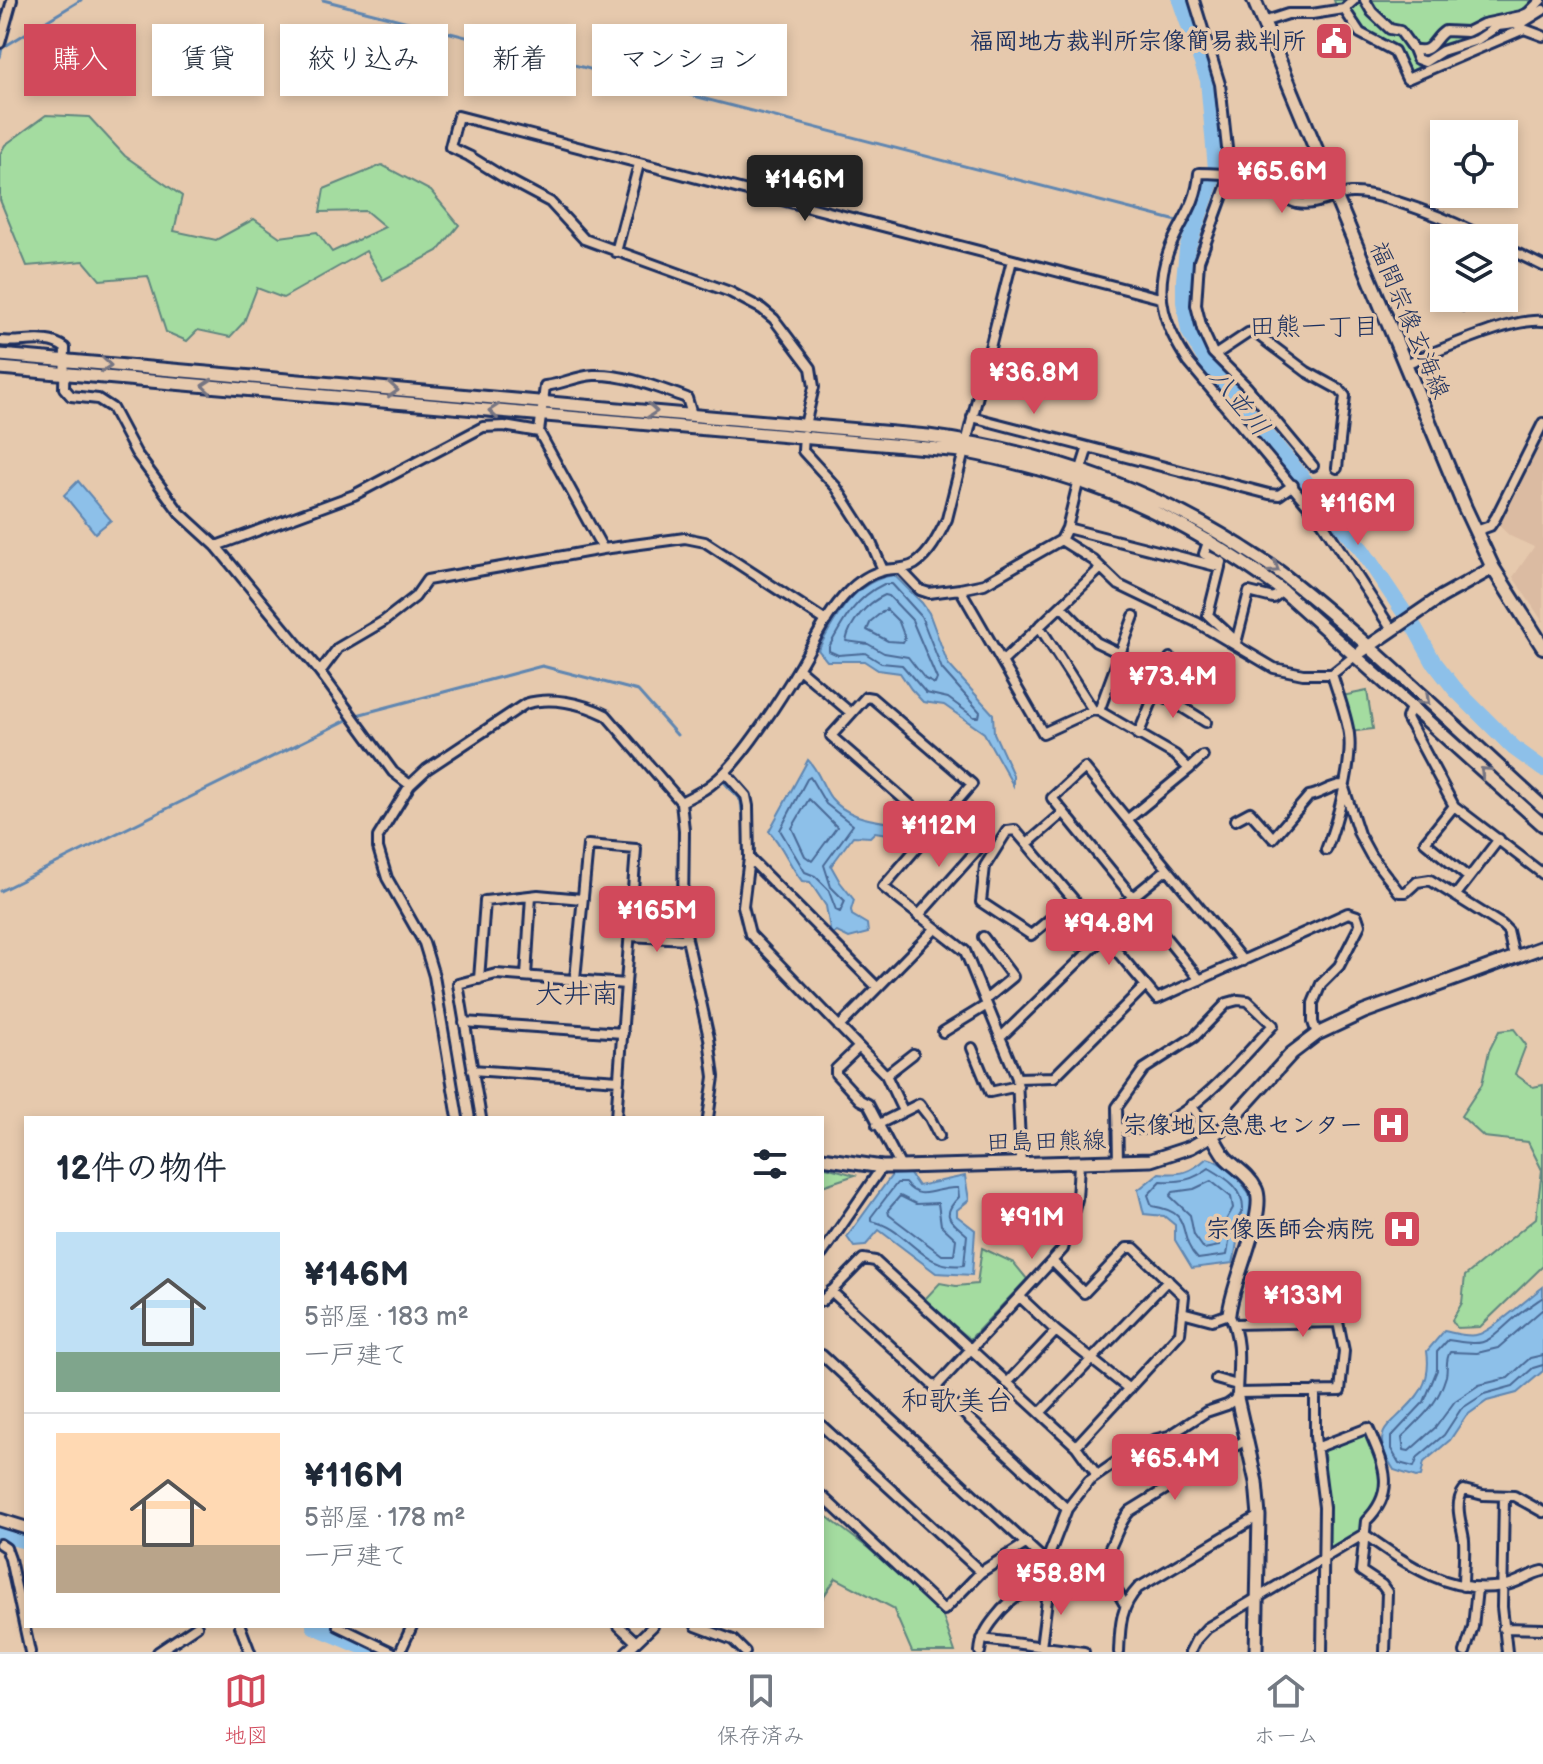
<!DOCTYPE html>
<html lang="ja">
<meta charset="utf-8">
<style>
:root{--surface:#fff;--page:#f6f6f7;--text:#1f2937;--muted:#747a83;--line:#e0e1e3;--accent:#d1495b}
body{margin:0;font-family:"Balsamiq Sans","Klee One",sans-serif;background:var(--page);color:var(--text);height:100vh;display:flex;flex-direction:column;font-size:30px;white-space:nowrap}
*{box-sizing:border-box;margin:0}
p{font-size:26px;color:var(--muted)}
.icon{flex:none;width:44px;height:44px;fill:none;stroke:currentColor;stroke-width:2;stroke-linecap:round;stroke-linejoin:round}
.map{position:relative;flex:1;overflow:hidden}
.side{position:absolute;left:24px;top:1116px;width:800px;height:512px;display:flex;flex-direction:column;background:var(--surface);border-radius:0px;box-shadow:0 4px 12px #0003}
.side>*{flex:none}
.top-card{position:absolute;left:24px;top:24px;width:800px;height:72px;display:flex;gap:16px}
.controls{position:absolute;left:1430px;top:120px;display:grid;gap:16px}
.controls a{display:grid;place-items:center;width:88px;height:88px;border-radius:0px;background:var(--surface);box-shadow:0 4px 12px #0003;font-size:40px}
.price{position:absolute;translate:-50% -68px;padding:0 18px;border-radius:8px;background:var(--accent);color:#fff;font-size:26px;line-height:52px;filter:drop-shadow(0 2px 4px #0008)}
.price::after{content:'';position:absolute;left:50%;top:48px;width:24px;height:18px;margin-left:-12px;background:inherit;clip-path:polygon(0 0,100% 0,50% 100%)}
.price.active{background:#222;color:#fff}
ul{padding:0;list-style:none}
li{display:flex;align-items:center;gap:24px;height:200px;padding:0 32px}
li+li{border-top:2px solid var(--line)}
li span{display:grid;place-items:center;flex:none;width:224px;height:160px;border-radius:0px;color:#555}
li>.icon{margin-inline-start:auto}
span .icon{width:96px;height:96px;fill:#fffc;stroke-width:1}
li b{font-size:34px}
h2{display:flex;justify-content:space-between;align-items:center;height:96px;padding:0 32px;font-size:34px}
.tag{padding:0 28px;border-radius:0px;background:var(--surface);box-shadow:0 4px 12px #0003;font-size:28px;line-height:72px}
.tag.active{background:var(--accent);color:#fff}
.menu{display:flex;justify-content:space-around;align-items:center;height:112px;border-top:2px solid var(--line);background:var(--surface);font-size:22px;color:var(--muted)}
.menu a{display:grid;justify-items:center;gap:4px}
.menu .active{color:var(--accent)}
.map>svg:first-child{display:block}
.built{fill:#dbbba2}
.green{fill:#a4dca0;stroke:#60867f;stroke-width:2}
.water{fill:#8dc0e9;stroke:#5f86b1;stroke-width:2}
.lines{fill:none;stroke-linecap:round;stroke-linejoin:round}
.shore{stroke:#496996;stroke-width:2}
.stream{stroke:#5f86b1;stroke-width:3}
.river{stroke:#8dc0e9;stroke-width:16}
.street-casing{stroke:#1b2f5e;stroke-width:14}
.secondary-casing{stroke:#1b2f5e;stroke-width:17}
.primary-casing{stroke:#1b2f5e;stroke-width:18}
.street{stroke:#e6c9ad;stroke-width:8}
.secondary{stroke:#e6c9ad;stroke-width:11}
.primary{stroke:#e6c9ad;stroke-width:12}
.oneway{stroke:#767482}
.labels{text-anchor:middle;stroke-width:7;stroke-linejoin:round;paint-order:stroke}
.poi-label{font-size:24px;font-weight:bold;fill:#1b2f5e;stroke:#e6c9ad;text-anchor:end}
.street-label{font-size:24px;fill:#1b2f5e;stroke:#e6c9ad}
.neighbourhood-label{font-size:26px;fill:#1b2f5e;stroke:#e6c9ad}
.water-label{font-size:26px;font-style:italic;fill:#263e6c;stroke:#e6c9ad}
.quarter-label{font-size:28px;fill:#1b2f5e;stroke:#e6c9ad}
</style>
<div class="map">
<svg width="1543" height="1652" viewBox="0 0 1543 1652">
<rect width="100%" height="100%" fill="#e6c9ad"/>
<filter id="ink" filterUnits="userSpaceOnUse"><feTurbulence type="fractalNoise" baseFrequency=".0125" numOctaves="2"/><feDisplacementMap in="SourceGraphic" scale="16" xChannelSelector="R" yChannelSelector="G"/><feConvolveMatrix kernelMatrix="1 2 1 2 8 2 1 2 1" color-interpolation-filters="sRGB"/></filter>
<g filter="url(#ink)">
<path class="built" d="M1540 435 1543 437V622L1513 577 1534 547 1510 536 1495 522Z"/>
<path class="green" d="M1334 0H1543V17L1409 76 1398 50 1360 28 1342 4 1336 6Z
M46 115 89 117 125 156 182 196 174 231 216 240 254 219 280 237 317 232 332 252 385 227 366 211 320 212 324 189 382 165 431 191 459 225 438 251 383 280 366 251 283 298 257 288 244 322 230 337 198 330 187 341 166 332 148 276 100 280 84 261 27 266 0 200V154L5 145Z
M1367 691 1373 729 1351 732 1342 696Z
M1075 906 1098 935 1080 954 1050 924 1070 907Z
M1514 1029 1526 1045 1515 1074 1533 1087 1543 1085V1266L1480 1327 1457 1328 1452 1320 1462 1303 1465 1276 1536 1218 1542 1170 1528 1142 1484 1137 1461 1116 1482 1084 1489 1051 1499 1031Z
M822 1166 855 1175 822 1186Z
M982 1248 1014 1263 1027 1279 970 1339 924 1300 940 1283 956 1286 977 1284Z
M1365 1433 1383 1473 1375 1508 1359 1532 1331 1548 1328 1546 1324 1448Z
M822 1513 868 1548 942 1614 955 1652H912L893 1608 836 1578 822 1599Z"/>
<path class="water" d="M78 481 111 520 95 533 64 495Z
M894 575 922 603 929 613 948 664 993 714 994 733 1013 775V785L984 733 944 705 923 702 911 689 900 673 878 670 864 661H827L818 650C836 617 853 581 894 575Z
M808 760C819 771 822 786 831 798 849 820 877 820 902 825L905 832 903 840H898L894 835 875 832 870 837 853 836 831 866 840 882 854 900 851 910 852 915 867 924 868 933 849 938 837 932 831 935 826 906 810 882 802 881C789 865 783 846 769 831Z
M1207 1158C1217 1160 1225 1167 1233 1174 1246 1186 1260 1205 1246 1223 1240 1231 1241 1223 1239 1233 1236 1244 1236 1253 1233 1263L1192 1268 1175 1240V1225L1164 1216 1144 1214 1138 1190 1159 1173C1181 1175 1190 1173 1207 1158Z
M909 1173 918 1186 965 1176 969 1200 957 1210V1216L975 1230 972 1275 936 1273 879 1230 865 1246 854 1247 847 1237 892 1175Z
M1543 1287V1371L1517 1393 1487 1401 1466 1416 1450 1440 1424 1462 1421 1476 1416 1477 1394 1470C1388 1460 1379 1447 1383 1435 1384 1429 1390 1424 1394 1420 1417 1398 1432 1385 1427 1351L1444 1331C1454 1333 1466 1337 1476 1335 1489 1334 1529 1297 1543 1287Z"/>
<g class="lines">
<path class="shore" d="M884 584H892L921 616 942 669 980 712 979 717H974L948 698 926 693 902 665 881 663 865 653 838 655 829 651V647C843 621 856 597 884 584Z
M885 595 889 596 912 620 937 679 935 684 925 679 908 657 884 653 868 644 846 641C850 622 867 603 885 595Z
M886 609 899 622 905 638 903 642 888 641 867 630 871 621Z
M810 777 826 804 853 825 824 865 831 887 845 901 840 912 836 910 828 889 815 876 805 872 780 830 807 779Z
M809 799 837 827 812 861 805 856 792 828Z
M1209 1168C1226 1178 1244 1188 1243 1210L1231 1230 1227 1255 1198 1259C1174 1234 1197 1213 1152 1206L1148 1195 1161 1181C1182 1182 1193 1180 1209 1168Z
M1211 1181 1231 1197 1233 1208 1222 1227 1219 1246 1204 1249 1194 1235 1190 1215 1170 1196 1173 1192 1194 1189Z
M897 1183H905C921 1204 936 1186 958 1188L959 1197C940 1216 950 1220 967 1235L964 1265C921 1271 908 1228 871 1221V1217Z
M900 1196 916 1204 938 1203 941 1225 956 1239 954 1255H942L889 1215 888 1210Z
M1543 1297C1533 1304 1521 1312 1512 1320 1484 1345 1487 1346 1448 1340L1437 1352V1370L1424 1402 1391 1437V1449L1399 1463 1414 1467 1418 1457 1444 1435 1461 1409 1484 1394 1513 1386 1533 1368 1543 1365
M1543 1309 1498 1348 1477 1353 1450 1352C1445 1360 1448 1367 1446 1376 1437 1406 1423 1416 1402 1437L1404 1450 1409 1451 1436 1427 1455 1401 1479 1385 1508 1378 1530 1358 1543 1355"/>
<path class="stream" d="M323 0 1177 221
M0 57 2 48 81 0
M357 715 542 666 638 691 677 735
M725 783 741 801 742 811
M0 891 349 719"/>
<path class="river" d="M1180 0 1208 80 1216 169 1187 249 1184 280V302L1189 331 1208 364 1362 550 1416 630 1433 661 1455 689 1514 748 1543 769
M0 1534 26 1541
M314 1626 376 1652"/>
<g class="street-casing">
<path id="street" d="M1194 0 1220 84 1230 176 1199 261 1196 305 1202 329 1213 353 1247 387 1313 466
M1365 0 1372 12 1390 29 1400 31 1413 49C1433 55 1432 39 1445 31L1467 32 1483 24 1521 16 1528 13 1541 0
M1344 9 1354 0
M1263 22 1288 14H1312L1344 9 1360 33 1394 51 1407 79 1524 29 1543 36
M0 43 12 0
M1413 49 1417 59 1425 62 1442 51 1477 40 1498 26 1522 23 1543 10
M1504 247 1543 266
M616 252 639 164
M1464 306 1467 298
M0 341C22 344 47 334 65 348L64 388 71 396 98 399 112 408 136 453 180 513 216 546 320 672 393 772 410 785
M1215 355 1248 333 1254 332 1307 372 1340 390 1345 396 1337 468
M1405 364C1437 352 1512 317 1543 321
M972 417 1269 494 1279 495 1293 485
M805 425 814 387 811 368 774 319 762 309 730 292 584 239 550 202 503 177 469 156 450 147 458 116 1160 298
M804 435 803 451 836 487 870 540 883 570
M1081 469 1088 447
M1067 528 1220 567 1208 615 1236 641
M1476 531 1490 526 1496 517 1543 423
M1209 539 1204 554 1221 562 1220 566
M1061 540 1093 560 1119 585 1196 622 1274 668 1303 674H1332L1356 655
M216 546 354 495 483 427 504 426 539 432
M603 549 539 432 545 386C562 384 577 376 594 375 626 374 658 388 687 398L692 415
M900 569 920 590 929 593 960 589 984 584 1061 540 1067 528 1079 479
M960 589 1043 733 1093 710 1099 711 1175 755 1189 769 1128 819
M1061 606 1096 642 1121 654
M1039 626 1093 710
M1392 630 1322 522 1189 363C1165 327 1153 296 1168 253 1178 224 1197 207 1199 173 1221 173 1246 175 1266 185 1277 191 1285 200 1297 203 1317 207 1333 194 1351 193 1381 191 1458 223 1485 238
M1236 643 1249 592 1273 598 1283 591
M1002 662 1101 568
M799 669 851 713
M320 672 338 648 384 621 415 597 427 580 603 549 685 538 705 542 826 621
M1156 691 1206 722
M1412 705 1407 718 1454 806 1543 874
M1099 711 1134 616
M1138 735 1170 658
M1189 769 1203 756
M725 772 746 796 748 806 749 858 743 906 750 934 886 1075 903 1111
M1343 785 1359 834 1371 856 1399 892H1406L1417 882 1430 880 1502 925 1508 931 1514 957
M681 802C692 796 704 791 713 783 741 762 783 695 801 664 815 640 828 612 848 592 857 582 871 573 885 570 895 568 905 570 915 564 930 554 939 535 947 519L1012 260
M1454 806 1425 842 1469 878
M949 811 987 845
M1235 820 1250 812 1273 838 1309 796C1321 794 1333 784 1343 785
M933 829 921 814 831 736 866 697 872 698 972 784 883 887 965 951 1017 1078 1021 1164
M1027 844 1063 813
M1326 850C1337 822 1353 764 1349 734 1346 714 1338 694 1332 674
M749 858 877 987
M1455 896 1499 839
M1073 900 1031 935 981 902 985 866 1007 831 1015 830 1027 844 1157 999 1348 913 1357 916 1360 925 1339 966 1321 984 1313 1003V1022L1317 1034
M918 916 984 842
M1096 927 1167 869
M629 936 687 939
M983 937 1013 977 985 1000
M526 976 531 896
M479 979 485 901 538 895 582 899
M575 979 588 845 636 849 616 1118
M1200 980 1052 798 1085 768 1243 961
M464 1022 623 1033
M839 1027 935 929
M943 1032 987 1005
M1000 1038 1105 936
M859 1047 836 1069V1074L860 1100 868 1104 901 1167
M972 1048 990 1092 1018 1086
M472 1070 619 1080
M886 1075 913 1054
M1017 1078 1054 1077 1145 986
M1191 1105 1213 1137
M458 1118 434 976 424 943 387 878 378 848V837L410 785 427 769 525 704C551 696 582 703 606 715L681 802 684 830 683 909 687 939 709 1038 714 1077 708 1118
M481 1118 458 984 496 974 626 984
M877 1125 919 1104 930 1118 939 1136
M1117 1128C1127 1128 1138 1130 1148 1128 1192 1120 1243 1057 1273 1025L1248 1001 1238 1000 1227 1003 1194 1037 1144 1069 1117 1107 1118 1162
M822 1254 882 1167
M1053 1262 1084 1293 1127 1248H1134L1184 1296 1180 1333 1076 1446
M831 1291 1067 1509
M1020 1297 1056 1331 1129 1389
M822 1301 863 1259 875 1261 1076 1446 1097 1475
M1234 1324 1338 1322 1344 1351 1340 1391 1237 1393
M822 1355 1045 1561
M1216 1379 1237 1385
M1007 1383 1056 1331
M935 1388 1063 1249 1077 1199 1079 1164
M1315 1391V1436L1324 1507 1322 1652
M1040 1413 1168 1280
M822 1426 981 1572
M1153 1440 1169 1436 1206 1412 1227 1405 1237 1398C1237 1369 1243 1342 1229 1314L1212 1320 1182 1312
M1316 1448 1368 1428C1383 1463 1398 1490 1366 1521L1361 1571 1382 1585 1387 1592 1385 1652
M822 1496 944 1610 981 1572 1027 1543
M1504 1497 1502 1607 1507 1652
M1364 1534C1405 1563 1449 1595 1502 1586 1517 1584 1529 1574 1543 1571
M0 1544 6 1548 10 1559 30 1652
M1101 1563 1125 1605
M1037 1586 1067 1509 1089 1481 1135 1449 1140 1448
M1463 1586C1463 1571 1465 1555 1464 1540 1462 1524 1453 1504 1464 1490L1483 1495 1514 1496 1543 1512
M240 1626 250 1652
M338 1626 392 1652
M619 1626 635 1641
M696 1626 733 1640 745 1652
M1503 1628 1543 1629
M982 1639 1084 1652
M1041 1647 1049 1584
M158 1652 197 1626
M400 1652 412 1626
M626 1652 653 1626
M980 1652C981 1638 986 1629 995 1618 1028 1574 1066 1591 1098 1564 1114 1551 1115 1526 1130 1511L1247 1439
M1119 1652C1120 1627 1120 1607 1138 1588L1259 1516
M1190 1652 1196 1640 1207 1628 1364 1534
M1465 1652 1473 1627 1477 1588"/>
</g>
<g class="secondary-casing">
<path id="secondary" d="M0 355 928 436C1041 451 1144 485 1240 546 1255 556 1271 565 1285 576 1374 646 1459 731 1543 807
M0 368 962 451C1091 476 1177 513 1283 591L1543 825
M1362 651 1441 597 1493 568
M1213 1137C1217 1144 1221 1152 1226 1158 1236 1168 1250 1176 1256 1189 1267 1212 1232 1282 1229 1314
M822 1158 882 1167H901L1151 1160 1191 1147 1224 1128 1292 1053 1317 1034 1364 1012 1543 947
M1237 1398 1256 1482 1259 1516 1256 1652
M0 1520 26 1528"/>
</g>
<g class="primary-casing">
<path id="primary" d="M1254 0 1465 508 1493 568 1543 647"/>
</g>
<use href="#street" class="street"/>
<use href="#secondary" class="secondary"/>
<use href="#primary" class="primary"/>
</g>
<defs><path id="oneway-chevron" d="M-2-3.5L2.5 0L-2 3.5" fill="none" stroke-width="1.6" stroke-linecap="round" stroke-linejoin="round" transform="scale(2)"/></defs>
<g class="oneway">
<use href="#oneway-chevron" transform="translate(106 365) rotate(5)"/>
<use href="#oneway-chevron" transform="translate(207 386) rotate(-175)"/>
<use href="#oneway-chevron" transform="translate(393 390) rotate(4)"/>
<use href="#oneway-chevron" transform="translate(494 411) rotate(-175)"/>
<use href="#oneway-chevron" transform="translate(652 411) rotate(5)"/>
<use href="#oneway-chevron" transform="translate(1274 568) rotate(33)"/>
<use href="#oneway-chevron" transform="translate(1425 700) rotate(43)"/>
<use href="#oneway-chevron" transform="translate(1485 772) rotate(-138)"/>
</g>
</g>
<defs>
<g id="civic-square" transform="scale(2)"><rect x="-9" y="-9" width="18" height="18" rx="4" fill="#d1495b" stroke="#e6c9ad"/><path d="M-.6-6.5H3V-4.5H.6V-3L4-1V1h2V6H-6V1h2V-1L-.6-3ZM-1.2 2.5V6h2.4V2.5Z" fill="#fff"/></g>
<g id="hospital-square" transform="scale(2)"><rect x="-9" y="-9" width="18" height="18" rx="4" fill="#d1495b" stroke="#e6c9ad"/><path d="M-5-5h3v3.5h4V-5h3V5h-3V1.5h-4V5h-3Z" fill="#fff"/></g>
</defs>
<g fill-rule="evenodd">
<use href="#civic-square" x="1334" y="41"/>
<use href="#hospital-square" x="1391" y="1125"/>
<use href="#hospital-square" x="1402" y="1229"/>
</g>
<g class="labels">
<g class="poi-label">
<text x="1306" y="49">福岡地方裁判所宗像簡易裁判所</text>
<text x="1363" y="1133">宗像地区急患センター</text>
<text x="1374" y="1237">宗像医師会病院</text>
</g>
<g class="street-label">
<text transform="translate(1410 320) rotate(67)" y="8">福間宗像玄海線</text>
<text transform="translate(1046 1141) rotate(-1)" y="8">田島田熊線</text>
</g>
<g class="neighbourhood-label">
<text x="1314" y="335">田熊一丁目</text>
</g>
<g class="water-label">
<text transform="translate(1240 402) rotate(51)" y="9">八並川</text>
</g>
<g class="quarter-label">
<text x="577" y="1003">大井南</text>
<text x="957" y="1410">和歌美台</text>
</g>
</g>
</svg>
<div class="controls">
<a><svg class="icon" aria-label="locate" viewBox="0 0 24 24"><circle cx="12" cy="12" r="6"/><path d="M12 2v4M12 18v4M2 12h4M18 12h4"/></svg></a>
<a><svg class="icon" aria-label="layers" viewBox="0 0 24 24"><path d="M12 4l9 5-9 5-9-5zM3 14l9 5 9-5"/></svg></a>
</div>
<b class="price" style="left:1282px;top:215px">¥65.6M</b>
<b class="price active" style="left:805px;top:223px">¥146M</b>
<b class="price" style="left:1034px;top:416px">¥36.8M</b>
<b class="price" style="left:1358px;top:547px">¥116M</b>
<b class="price" style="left:1173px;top:720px">¥73.4M</b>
<b class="price" style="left:939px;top:869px">¥112M</b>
<b class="price" style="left:657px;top:954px">¥165M</b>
<b class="price" style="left:1109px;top:967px">¥94.8M</b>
<b class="price" style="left:1032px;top:1261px">¥91M</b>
<b class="price" style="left:1303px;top:1339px">¥133M</b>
<b class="price" style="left:1175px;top:1502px">¥65.4M</b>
<b class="price" style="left:1061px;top:1617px">¥58.8M</b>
<div class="top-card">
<a class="tag active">購入</a>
<a class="tag">賃貸</a>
<a class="tag">絞り込み</a>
<a class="tag">新着</a>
<a class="tag">マンション</a>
</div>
<section class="side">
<h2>12件の物件<svg class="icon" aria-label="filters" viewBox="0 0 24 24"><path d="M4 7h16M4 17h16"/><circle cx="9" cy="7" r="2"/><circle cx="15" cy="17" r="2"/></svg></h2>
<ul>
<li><span style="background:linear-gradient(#bfe0f5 75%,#7fa58c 0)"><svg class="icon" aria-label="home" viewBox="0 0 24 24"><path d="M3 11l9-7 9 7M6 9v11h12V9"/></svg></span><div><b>¥146M</b><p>5部屋 · 183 m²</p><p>一戸建て</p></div></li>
<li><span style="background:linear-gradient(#ffd9b3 70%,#b9a48a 0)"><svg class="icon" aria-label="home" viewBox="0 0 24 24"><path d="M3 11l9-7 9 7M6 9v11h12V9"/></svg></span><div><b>¥116M</b><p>5部屋 · 178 m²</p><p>一戸建て</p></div></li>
</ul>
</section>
</div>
<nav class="menu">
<a class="active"><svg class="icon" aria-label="map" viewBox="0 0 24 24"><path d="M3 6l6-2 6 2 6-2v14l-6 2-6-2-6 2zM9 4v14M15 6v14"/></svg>地図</a>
<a><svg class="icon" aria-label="saved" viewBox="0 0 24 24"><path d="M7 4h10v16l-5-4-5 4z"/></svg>保存済み</a>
<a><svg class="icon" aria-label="home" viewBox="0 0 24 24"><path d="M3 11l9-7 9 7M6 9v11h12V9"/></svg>ホーム</a>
</nav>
